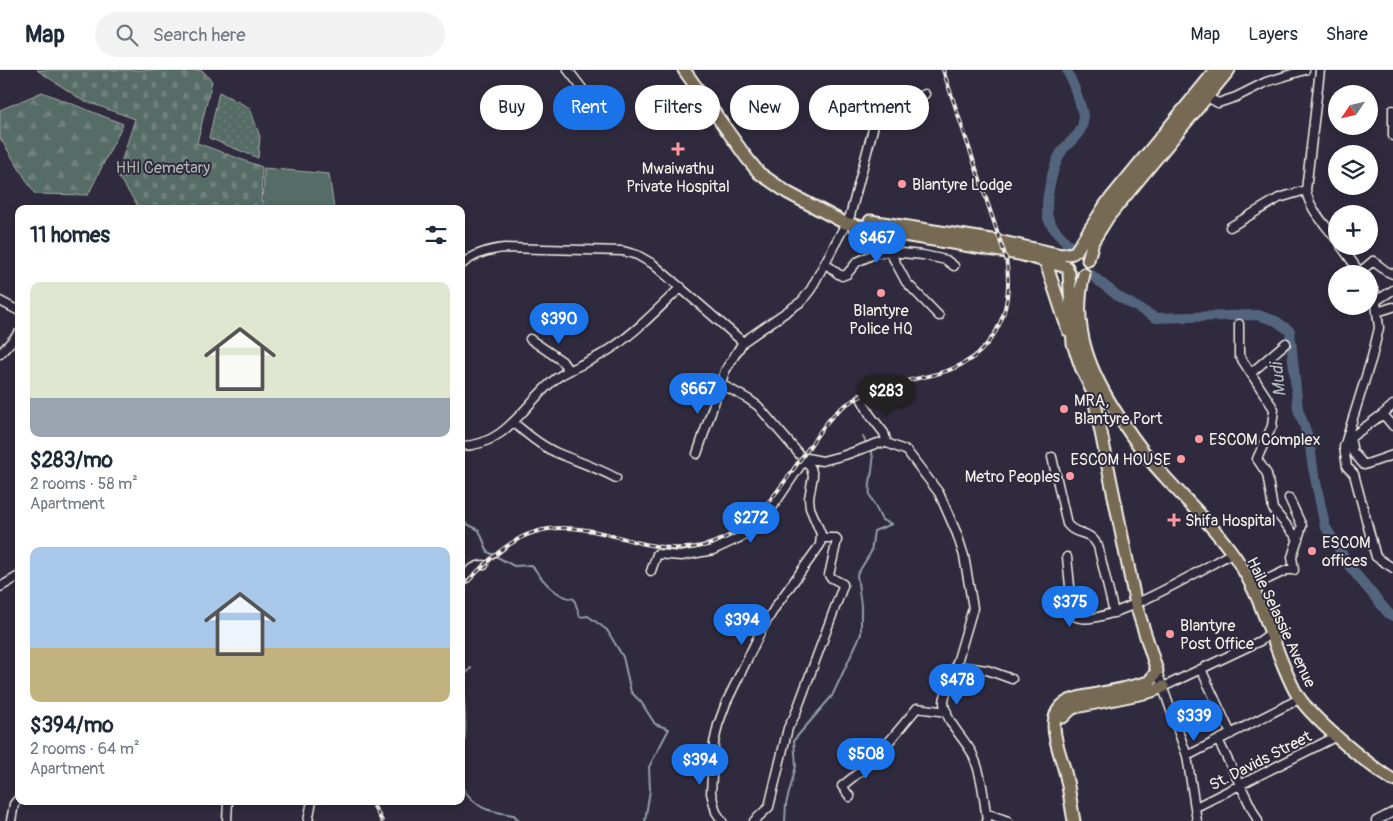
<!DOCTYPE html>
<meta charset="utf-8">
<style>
:root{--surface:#fff;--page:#f2f2f3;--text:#1f2937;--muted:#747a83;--line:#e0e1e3;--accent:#1a73e8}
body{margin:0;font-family:Pangolin,sans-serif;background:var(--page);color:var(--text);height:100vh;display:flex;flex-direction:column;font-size:19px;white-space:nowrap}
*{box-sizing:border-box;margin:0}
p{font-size:16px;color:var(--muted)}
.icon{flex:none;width:28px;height:28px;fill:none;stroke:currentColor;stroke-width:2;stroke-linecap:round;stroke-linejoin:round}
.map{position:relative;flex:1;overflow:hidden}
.panel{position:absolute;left:15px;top:135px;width:450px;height:600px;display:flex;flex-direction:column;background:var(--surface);border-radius:10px;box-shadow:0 2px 8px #0003}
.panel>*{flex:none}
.guide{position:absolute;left:480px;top:15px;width:475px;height:45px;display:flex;gap:10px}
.needle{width:32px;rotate:235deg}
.fabs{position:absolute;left:1328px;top:15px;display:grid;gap:10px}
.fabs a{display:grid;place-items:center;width:50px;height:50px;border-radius:50%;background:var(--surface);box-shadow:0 2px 8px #0003;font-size:25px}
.price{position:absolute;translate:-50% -42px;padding:0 11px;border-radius:18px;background:var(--accent);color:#fff;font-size:16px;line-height:32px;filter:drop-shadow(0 1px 2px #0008)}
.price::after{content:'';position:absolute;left:50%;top:30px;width:15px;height:11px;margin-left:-8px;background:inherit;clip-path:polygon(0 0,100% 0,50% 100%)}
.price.selected{background:#222;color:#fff}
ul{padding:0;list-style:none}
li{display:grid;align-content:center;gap:10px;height:265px;padding:0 15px}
li span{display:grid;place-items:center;height:155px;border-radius:10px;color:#555}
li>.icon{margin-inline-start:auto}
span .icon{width:90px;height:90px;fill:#fffc;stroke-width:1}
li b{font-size:21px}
h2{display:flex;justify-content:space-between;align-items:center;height:60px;padding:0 15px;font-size:21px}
.pill{padding:0 18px;border-radius:22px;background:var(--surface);box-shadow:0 2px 8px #0003;font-size:18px;line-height:45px}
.pill.selected{background:var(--accent);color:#fff}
header{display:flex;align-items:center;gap:30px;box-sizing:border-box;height:70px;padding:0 25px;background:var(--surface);border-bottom:1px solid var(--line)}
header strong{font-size:24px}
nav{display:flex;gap:28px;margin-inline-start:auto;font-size:18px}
.search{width:350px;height:45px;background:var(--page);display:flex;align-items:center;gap:12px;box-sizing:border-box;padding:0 18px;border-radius:28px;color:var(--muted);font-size:19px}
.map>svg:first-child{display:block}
.green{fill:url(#green-dots);stroke:#a6aea7}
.forest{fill:url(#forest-firs);stroke:#a6aea7}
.cemetery{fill:url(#cemetery-stones);stroke:#a6aea7}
.pitch{fill:#576c66;stroke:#a6aea7}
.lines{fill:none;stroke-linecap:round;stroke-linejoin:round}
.stream{stroke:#939da8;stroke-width:2}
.river{stroke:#52657d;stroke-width:10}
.minor-casing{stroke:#f4f1e8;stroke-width:11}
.highway-casing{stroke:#f4f1e8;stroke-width:15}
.minor{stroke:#2f2a3d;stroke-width:8}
.highway{stroke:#766a55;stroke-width:11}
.rail-casing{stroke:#f4f1e8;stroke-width:4}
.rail{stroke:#2f2a3d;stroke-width:2;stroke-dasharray:5.5;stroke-linecap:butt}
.poi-dot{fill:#ff9aa2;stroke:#2f2a3d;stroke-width:2}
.labels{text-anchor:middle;stroke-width:4;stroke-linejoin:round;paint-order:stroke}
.park-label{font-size:16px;fill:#adb5ae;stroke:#2f2a3d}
.poi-label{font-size:16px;fill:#f4f1e8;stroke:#2f2a3d;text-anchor:start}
.street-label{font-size:16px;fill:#f4f1e8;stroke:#2f2a3d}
.water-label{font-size:18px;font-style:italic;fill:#b3b9bd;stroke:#2f2a3d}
</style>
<header>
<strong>Map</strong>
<div class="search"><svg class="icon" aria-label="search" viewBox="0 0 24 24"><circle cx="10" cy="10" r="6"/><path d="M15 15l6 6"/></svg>Search here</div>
<nav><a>Map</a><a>Layers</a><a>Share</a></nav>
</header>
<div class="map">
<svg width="1393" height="751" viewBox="0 0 1393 751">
<defs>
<pattern id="green-dots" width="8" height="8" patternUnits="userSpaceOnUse" patternTransform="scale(1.25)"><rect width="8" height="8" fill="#576c66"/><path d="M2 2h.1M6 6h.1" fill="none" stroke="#70817c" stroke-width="1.8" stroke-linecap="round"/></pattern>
<pattern id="forest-firs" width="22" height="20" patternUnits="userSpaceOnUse" patternTransform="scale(1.25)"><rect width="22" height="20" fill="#576c66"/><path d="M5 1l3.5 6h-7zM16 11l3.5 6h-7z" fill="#70817c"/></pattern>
<pattern id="cemetery-stones" width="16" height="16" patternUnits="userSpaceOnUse" patternTransform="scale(1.25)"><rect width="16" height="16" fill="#576c66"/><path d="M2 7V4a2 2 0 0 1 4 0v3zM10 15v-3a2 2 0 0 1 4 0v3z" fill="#70817c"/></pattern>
</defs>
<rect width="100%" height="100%" fill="#2f2a3d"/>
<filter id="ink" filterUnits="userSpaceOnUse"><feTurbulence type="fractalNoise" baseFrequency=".02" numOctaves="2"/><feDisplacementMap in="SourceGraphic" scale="10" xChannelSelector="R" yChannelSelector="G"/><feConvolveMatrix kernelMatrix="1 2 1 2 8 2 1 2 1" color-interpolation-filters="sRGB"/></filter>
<g filter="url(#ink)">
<path class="green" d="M219 22 250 38 260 67 258 88 209 68Z"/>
<path class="forest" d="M42 22 123 54 88 125 35 124 0 68V40Z"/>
<path class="cemetery" d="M37 0H202L212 11 197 73 262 97 261 139H140L117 105 135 49 82 30Z"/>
<path class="pitch" d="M264 98 329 104 334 139H263Z"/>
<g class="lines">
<path class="stream" d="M863 367 867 374
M461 451 479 460 488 482 514 496 532 495C541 509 556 527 574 529L580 547 588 546 607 560 623 587 631 622 641 632 655 654 669 659 649 697 650 720 645 751
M461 684C470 659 462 632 463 607L471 598
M461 716C478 740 486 741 514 745L519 751
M785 751 786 734 796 696 794 670 832 626 861 564V536L857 505 871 482 874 461 892 454 882 450C878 442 873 433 870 425 867 411 878 392 870 378"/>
<path class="river" d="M1067 0C1072 13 1082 33 1083 47 1085 63 1070 70 1062 81 1053 95 1044 131 1048 148 1051 158 1062 167 1069 175
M1090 204 1119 227 1156 248 1258 245 1276 251 1290 261 1298 339 1309 369 1313 398 1325 456 1350 497 1389 544 1393 546"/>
<g class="minor-casing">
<path id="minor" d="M568 0 591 30
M1320 0 1306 120C1309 139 1325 154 1336 169
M1207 27 1218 33 1236 27 1266 12 1305 0
M1393 40V66
M1230 157 1279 128 1306 120
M1341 176 1361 204
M890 182 906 212 939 246
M825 193 837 203 842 206 847 204 857 192 876 183 890 182 923 185 946 190 954 196
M461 195C474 184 487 180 504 178L623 181 637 185 653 194 743 272
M1360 202 1373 191 1386 201 1393 204
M1369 214 1375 222 1377 242 1393 237
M0 231 19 241
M1376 231 1393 220
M1377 242 1379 258 1372 287 1344 377 1347 397 1354 404 1376 487 1393 498
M1239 254V285L1274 339 1272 356 1257 389 1267 404 1273 439 1298 469
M530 269 562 291 569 301
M0 284 19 263
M1251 303 1286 273
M721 314 748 329 758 336 811 398 813 406 809 428 810 438 821 464 820 475 776 536 762 559 726 633 718 655 714 673 711 723 716 742 722 751
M861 328 870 345 884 363 887 373
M1383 344 1393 335
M514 353C527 364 540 375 555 382 576 391 596 397 616 408
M1393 356 1383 344 1350 368 1353 382 1364 395 1393 385
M461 376C508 376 525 331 558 307 575 296 595 290 612 278 637 261 659 238 681 217
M697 384 725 301 743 272 802 231 811 219 850 146 874 55 888 40 925 24
M802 387 822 391 845 385 878 373H887L907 381 939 423 957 464 964 486 973 538 956 596 987 600 1012 609
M1052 387 1067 454C1077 467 1088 458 1098 476L1114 543
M1067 487 1073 545C1095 565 1207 496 1232 483
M651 501 657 484 681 486 713 480 741 467 764 450 804 390
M461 509C467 503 474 495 484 495
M0 517 19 506
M1251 517 1287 500H1294L1292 487 1302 456 1289 428
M956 596C953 605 944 624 944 633 946 652 963 667 972 683 982 704 984 729 987 751
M1201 599 1231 664
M1157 601 1187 686 1197 751
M1163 617 1260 571 1271 563
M1218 670 1258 751
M1187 686 1299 629
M850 727 842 716 872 692 917 638 947 642
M1196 737 1337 666
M986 743 1008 751
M11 751 14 734 19 728
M227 751 228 731
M308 751 312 731
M754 751 769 737 788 658 795 645 843 516V514L830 507 829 505 837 470 836 468H821
M1376 751 1393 742"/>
</g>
<g class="highway-casing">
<path id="highway" d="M684 0 746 87 759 103 788 123 845 153 891 163 1019 184 1067 197
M870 151 998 171 1062 185 1073 183
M1076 181 1106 134 1216 0
M1045 190 1068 260
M1088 190 1093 171 1108 147 1229 0
M1069 203 1073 274 1081 297 1093 323 1136 535 1157 601 1149 612C1132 617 1115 621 1097 624 1088 626 1076 627 1067 632 1042 646 1060 681 1065 702 1069 718 1071 735 1074 751
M1084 204C1070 259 1091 305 1121 350 1134 370 1148 389 1165 407 1191 436 1220 462 1241 496 1265 535 1274 581 1295 621 1308 646 1368 695 1393 710
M1063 647 1071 639 1076 637 1149 622 1163 617"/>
</g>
<use href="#minor" class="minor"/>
<use href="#highway" class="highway"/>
<g class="rail-casing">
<path id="rail" d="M461 519C480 498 507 470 535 462 568 452 604 463 636 472 661 478 688 482 713 473 759 456 783 413 810 376 820 361 830 346 844 336 854 329 877 318 889 315 925 305 962 305 987 274 1008 249 1011 219 1006 188L943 0
M371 731 382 751"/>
</g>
<use href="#rail" class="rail"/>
</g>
</g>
<g class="poi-dot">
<path d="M675.5 71.5h5v5h5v5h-5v5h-5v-5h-5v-5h5z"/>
<circle cx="902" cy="114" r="5"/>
<circle cx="881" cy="223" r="5"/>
<circle cx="1064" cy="339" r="5"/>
<circle cx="1199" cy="369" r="5"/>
<circle cx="1181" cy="389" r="5"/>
<circle cx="1070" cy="406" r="5"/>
<path d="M1171.5 442.5h5v5h5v5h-5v5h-5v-5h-5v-5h5z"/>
<circle cx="1312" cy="481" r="5"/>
<circle cx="1170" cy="564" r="5"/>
</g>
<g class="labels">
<g class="park-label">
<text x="163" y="103">HHI Cemetary</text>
</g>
<g class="poi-label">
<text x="678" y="104" text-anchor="middle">Mwaiwathu<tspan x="678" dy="18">Private Hospital</tspan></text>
<text x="912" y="120">Blantyre Lodge</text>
<text x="881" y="246" text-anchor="middle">Blantyre<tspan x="881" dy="18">Police HQ</tspan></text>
<text x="1074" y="336">MRA,<tspan x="1074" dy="18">Blantyre Port</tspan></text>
<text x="1209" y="375">ESCOM Complex</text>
<text x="1171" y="395" text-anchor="end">ESCOM HOUSE</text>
<text x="1060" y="412" text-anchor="end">Metro Peoples</text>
<text x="1185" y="456">Shifa Hospital</text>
<text x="1322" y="478">ESCOM<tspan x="1322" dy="18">offices</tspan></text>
<text x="1180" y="561">Blantyre<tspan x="1180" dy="18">Post Office</tspan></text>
</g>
<g class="street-label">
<text transform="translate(1282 552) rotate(65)" y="6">Haile Selassie Avenue</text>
<text transform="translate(1260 690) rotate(-27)" y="6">St. Davids Street</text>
</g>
<g class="water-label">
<text transform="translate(1278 310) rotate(-96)" y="6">Mudi</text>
</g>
</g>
</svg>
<div class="fabs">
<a><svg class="needle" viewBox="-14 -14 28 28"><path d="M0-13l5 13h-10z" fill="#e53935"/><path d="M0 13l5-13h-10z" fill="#747a83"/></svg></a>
<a><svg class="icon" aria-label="layers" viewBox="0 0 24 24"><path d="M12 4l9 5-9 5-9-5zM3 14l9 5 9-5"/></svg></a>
<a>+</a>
<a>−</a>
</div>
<b class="price" style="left:877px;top:194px">$467</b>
<b class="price" style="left:559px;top:275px">$390</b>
<b class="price" style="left:698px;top:345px">$667</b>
<b class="price selected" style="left:886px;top:347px">$283</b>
<b class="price" style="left:751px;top:474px">$272</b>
<b class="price" style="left:1070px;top:558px">$375</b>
<b class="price" style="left:742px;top:576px">$394</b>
<b class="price" style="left:957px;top:636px">$478</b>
<b class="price" style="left:1194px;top:672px">$339</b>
<b class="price" style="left:866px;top:710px">$508</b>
<b class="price" style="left:700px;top:716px">$394</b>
<div class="guide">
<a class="pill">Buy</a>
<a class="pill selected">Rent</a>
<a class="pill">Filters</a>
<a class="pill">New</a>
<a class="pill">Apartment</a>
</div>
<section class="panel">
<h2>11 homes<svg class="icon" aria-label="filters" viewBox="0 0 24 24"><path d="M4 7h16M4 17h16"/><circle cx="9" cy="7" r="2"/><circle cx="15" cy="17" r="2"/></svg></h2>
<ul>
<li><span style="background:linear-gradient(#dfe7d0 75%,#9aa5b1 0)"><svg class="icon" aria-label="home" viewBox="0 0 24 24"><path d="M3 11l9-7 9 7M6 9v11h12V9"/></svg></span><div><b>$283/mo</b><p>2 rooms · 58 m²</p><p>Apartment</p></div></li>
<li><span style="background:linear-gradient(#a9c7e8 65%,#c2b280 0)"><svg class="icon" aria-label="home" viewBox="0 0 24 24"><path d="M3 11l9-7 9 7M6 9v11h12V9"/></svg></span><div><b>$394/mo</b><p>2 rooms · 64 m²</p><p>Apartment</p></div></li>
</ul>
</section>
</div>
